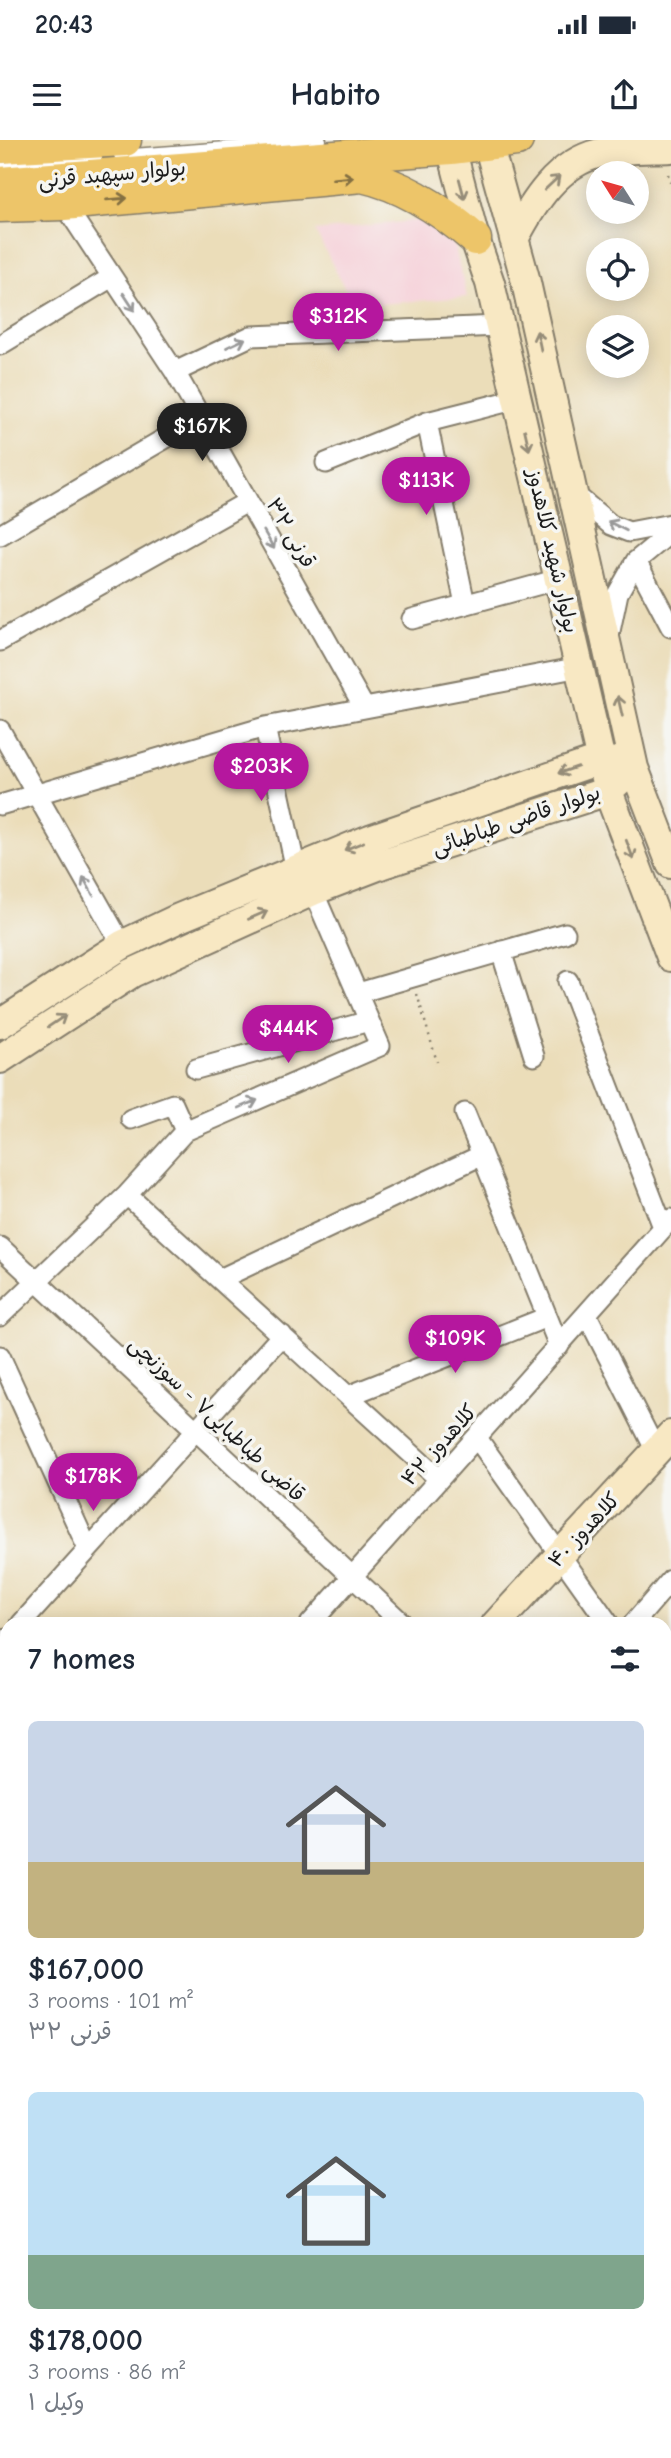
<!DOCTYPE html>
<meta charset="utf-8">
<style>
:root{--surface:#fff;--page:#f6f6f7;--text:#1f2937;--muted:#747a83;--accent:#b5179e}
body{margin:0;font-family:"Comic Neue","Playpen Sans Arabic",sans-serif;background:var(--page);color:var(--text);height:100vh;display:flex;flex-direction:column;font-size:26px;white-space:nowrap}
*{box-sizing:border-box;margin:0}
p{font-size:23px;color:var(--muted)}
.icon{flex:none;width:38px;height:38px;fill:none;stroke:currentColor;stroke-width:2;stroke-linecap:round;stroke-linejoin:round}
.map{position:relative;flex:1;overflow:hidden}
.panel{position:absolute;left:0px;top:1477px;width:672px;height:842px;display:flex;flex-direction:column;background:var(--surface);border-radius:21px 21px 0 0;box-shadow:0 4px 18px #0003}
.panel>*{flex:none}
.needle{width:46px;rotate:307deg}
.buttons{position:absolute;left:586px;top:21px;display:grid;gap:14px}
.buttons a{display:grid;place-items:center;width:63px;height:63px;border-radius:50%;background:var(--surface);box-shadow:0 4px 18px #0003;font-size:35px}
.price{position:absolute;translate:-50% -60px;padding:0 16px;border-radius:24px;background:var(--accent);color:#fff;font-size:23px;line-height:46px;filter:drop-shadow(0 2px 4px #0008)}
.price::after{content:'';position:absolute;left:50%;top:42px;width:21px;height:16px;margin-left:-10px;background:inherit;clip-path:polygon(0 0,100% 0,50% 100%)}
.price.on{background:#222;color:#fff}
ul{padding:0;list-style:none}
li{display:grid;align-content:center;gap:14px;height:371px;padding:0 28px}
li span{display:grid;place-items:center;height:217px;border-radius:10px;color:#555}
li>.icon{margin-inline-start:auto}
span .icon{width:126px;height:126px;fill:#fffc;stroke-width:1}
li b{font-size:30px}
h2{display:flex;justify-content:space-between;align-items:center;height:84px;padding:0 28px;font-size:30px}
.status{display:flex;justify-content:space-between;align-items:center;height:49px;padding:0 35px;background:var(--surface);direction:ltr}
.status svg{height:19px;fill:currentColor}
header{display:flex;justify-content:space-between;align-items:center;height:91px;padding:0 28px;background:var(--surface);font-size:32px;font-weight:700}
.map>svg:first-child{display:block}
.built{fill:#f6cfd8}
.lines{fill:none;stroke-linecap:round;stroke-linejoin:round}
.lane-casing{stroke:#847c6a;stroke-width:13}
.street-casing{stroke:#847c6a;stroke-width:23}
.secondary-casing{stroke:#847c6a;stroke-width:32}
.primary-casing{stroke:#847c6a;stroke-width:35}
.path{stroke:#847c6a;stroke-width:2.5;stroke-dasharray:2 5;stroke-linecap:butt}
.lane{stroke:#fff;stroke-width:10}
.street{stroke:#fff;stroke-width:19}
.secondary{stroke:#f8e8c3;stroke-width:28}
.primary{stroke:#edc569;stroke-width:32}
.oneway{stroke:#847042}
.oneway2{stroke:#958c78}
.oneway3{stroke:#999}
.labels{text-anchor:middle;stroke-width:7;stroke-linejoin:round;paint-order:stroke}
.street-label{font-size:21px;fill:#1c1c1c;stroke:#f6f6f2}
</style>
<div class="status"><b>20:43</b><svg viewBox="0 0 49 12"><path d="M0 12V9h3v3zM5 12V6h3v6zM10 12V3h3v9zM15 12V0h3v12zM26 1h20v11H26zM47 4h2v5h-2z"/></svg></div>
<header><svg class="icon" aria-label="menu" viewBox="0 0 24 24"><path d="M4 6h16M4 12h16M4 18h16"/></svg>Habito<svg class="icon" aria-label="share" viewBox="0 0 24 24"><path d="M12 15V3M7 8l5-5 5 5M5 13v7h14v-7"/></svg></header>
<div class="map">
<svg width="671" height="2318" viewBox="0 0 671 2318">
<rect width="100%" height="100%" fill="#f6f6f2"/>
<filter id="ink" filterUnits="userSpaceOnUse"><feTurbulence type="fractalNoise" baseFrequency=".0143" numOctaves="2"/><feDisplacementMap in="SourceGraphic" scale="14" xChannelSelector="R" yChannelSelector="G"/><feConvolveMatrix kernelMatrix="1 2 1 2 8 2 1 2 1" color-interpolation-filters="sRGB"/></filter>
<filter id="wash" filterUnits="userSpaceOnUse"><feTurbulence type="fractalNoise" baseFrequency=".00686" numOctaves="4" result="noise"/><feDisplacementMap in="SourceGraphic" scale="28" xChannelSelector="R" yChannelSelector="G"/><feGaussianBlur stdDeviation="1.57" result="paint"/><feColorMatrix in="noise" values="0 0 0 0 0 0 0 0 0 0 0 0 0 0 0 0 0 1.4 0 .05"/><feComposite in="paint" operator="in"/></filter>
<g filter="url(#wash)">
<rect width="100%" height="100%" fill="#ebddb9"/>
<path class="built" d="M421 80 435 82 453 100 467 157 354 166 315 91Z"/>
</g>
<g filter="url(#ink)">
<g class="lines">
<g class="lane-casing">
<path id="lane" d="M119 15 321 0
M1 28 97 17"/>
</g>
<g class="street-casing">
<path id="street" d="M64 64 175 232 364 567
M0 205 112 137
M175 232 251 196 500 186
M427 282 465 464
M326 323 427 282 518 259
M572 352 611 385 629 392 671 384
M0 395 200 278
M636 421 671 487
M412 479 559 439
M609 496 618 453 636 421 671 392
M0 501 247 362
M265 587 296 730
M0 590 122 805
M0 665 265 587 580 527
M501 811 534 916
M568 841 663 1087
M358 853 565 793
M196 929 369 881
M465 973 559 1206
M131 979 173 964 185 991
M127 1055 439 1339
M0 1107 403 1484
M220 1139 482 1015
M587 1175 656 1311
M0 1176 127 1055 185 991 380 906 313 751
M0 1216 88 1409
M348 1256 547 1177
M477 1298 609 1484
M21 1484 282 1195
M310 1484 671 1079
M633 1484 671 1440
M0 1507 7 1499
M0 1562 7 1568
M665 1697 671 1691
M0 1832 7 1824
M665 1854 671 1861
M0 2216 7 2208
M0 2284 7 2290
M31 2312 38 2318
M506 2312 510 2318
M189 2318 194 2312"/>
</g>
<g class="secondary-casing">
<path id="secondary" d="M449 0 475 99 490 143 608 651 671 817
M487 0 525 138 634 628 671 724
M514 99C533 63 557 23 600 13 622 8 648 9 671 8
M0 884 122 805 179 778 370 699 602 619 617 623
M0 919 132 833 313 751 383 724 608 651 621 639
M496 1484 671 1295
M0 2021 7 2014
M665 2025 671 2031
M665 2107 671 2101
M665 2133 671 2126
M477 2318 482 2312"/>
</g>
<g class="primary-casing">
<path id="primary" d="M0 7 125 0
M0 43 451 8 517 0
M0 66 64 64 362 36C403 45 443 71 475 99"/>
</g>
<path class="path" d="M668 34 671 45
M417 854 437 922"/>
<use href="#lane" class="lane"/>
<use href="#street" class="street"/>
<use href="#secondary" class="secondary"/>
<use href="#primary" class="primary"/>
</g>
<defs><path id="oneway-shaft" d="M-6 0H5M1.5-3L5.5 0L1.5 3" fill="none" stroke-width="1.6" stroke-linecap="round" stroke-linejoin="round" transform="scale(1.75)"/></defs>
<g class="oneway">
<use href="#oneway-shaft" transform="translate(343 38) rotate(-5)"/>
<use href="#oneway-shaft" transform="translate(117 59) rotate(-5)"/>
</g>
<g class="oneway2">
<use href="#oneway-shaft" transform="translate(552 43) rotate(-43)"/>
<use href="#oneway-shaft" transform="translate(462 49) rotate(75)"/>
<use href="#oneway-shaft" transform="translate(539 201) rotate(-102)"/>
<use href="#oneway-shaft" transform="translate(527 300) rotate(77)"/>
<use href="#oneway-shaft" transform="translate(620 566) rotate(-103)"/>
<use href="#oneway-shaft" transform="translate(568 630) rotate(161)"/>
<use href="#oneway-shaft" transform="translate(354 706) rotate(158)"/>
<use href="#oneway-shaft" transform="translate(630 710) rotate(69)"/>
<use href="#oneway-shaft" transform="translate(258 775) rotate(-24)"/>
<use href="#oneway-shaft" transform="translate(57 881) rotate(-34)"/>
</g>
<g class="oneway3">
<use href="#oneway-shaft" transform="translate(129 162) rotate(57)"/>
<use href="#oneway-shaft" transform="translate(236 203) rotate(-25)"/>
<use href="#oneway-shaft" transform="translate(617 386) rotate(-153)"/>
<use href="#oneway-shaft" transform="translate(269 400) rotate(60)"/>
<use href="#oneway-shaft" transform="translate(88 746) rotate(-119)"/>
<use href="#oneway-shaft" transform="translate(248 964) rotate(-23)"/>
</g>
</g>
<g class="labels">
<g class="street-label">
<text transform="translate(112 34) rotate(-5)" y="7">بولوار سپهبد قرنی</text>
<text transform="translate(291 393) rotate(60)" y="7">قرنی ۳۲</text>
<text transform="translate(553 411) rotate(77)" y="7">بولوار شهید کلاهدوز</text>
<text transform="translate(516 680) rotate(-19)" y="7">بولوار قاضی طباطبائی</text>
<text transform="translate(217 1279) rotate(43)" y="7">قاضی طباطبایی۷ - سوزنچی</text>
<text transform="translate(439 1305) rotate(-48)" y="7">کلاهدوز ۴۲</text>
<text transform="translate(584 1390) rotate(-47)" y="7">کلاهدوز ۴۰</text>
</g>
</g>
</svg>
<div class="buttons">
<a><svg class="needle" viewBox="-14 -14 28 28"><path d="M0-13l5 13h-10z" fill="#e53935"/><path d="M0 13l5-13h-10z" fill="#747a83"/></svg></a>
<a><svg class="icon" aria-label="locate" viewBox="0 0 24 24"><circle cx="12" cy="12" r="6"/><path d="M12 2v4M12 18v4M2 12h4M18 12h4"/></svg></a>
<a><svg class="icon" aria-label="layers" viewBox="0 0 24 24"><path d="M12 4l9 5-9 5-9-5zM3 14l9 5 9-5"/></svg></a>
</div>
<b class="price" style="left:338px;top:213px">$312K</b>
<b class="price on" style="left:202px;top:323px">$167K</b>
<b class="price" style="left:426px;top:377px">$113K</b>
<b class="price" style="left:261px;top:663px">$203K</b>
<b class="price" style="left:288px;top:925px">$444K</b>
<b class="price" style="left:455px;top:1235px">$109K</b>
<b class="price" style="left:93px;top:1373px">$178K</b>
<section class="panel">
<h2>7 homes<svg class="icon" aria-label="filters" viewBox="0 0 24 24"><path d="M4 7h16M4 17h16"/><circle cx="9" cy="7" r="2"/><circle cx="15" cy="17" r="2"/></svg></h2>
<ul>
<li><span style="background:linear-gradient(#c9d6e8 65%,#c2b280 0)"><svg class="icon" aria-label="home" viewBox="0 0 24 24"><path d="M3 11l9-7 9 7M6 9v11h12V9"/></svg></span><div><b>$167,000</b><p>3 rooms · 101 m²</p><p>قرنی ۳۲</p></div></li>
<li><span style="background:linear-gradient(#bfe0f5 75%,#7fa58c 0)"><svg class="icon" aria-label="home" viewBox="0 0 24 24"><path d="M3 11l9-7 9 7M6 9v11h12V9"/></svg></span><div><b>$178,000</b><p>3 rooms · 86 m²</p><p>وکيل ۱</p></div></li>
</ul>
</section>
</div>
